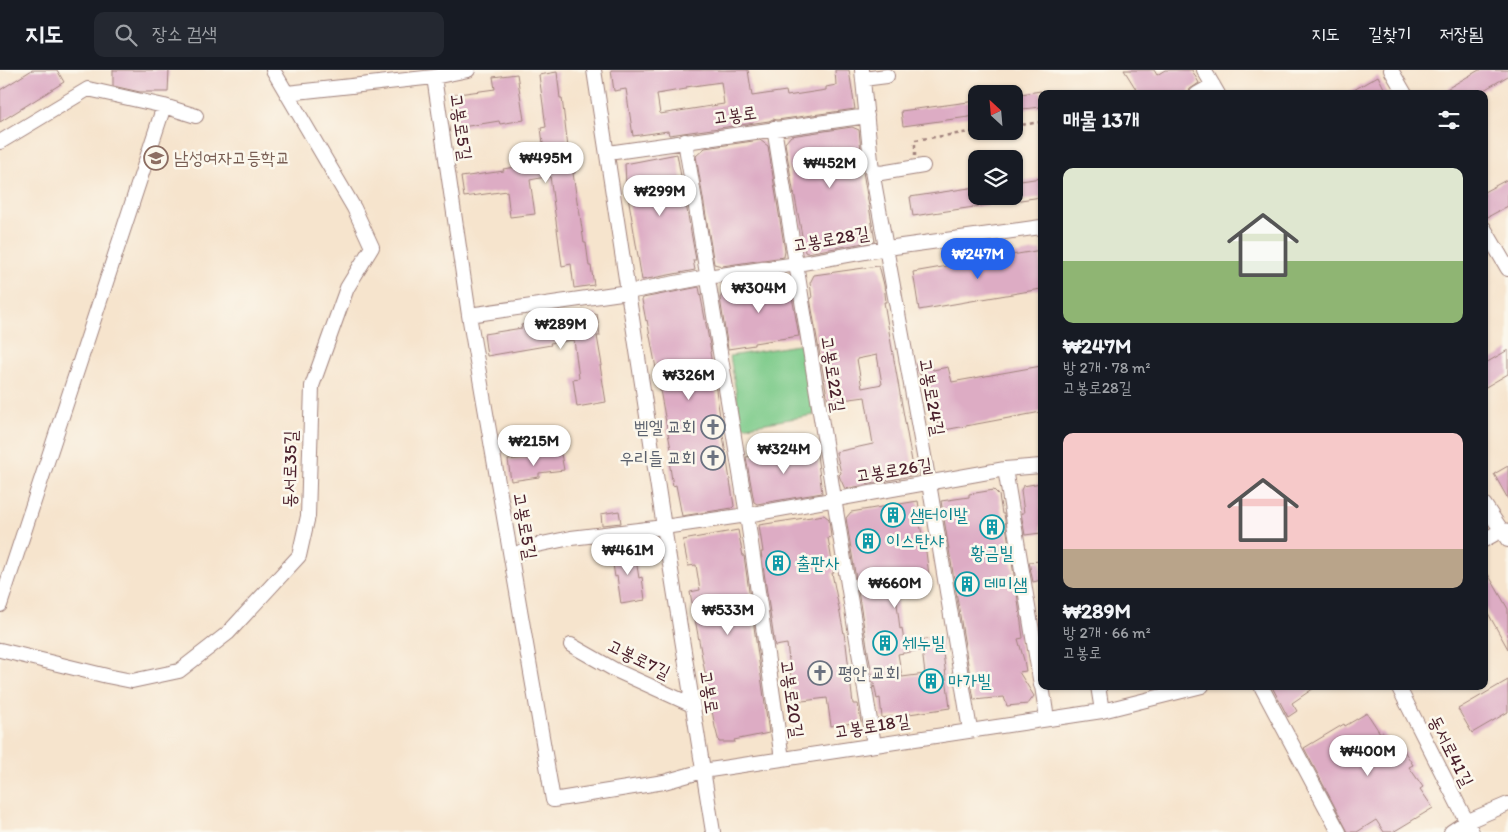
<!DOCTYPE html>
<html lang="ko">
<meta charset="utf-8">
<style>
:root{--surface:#171b24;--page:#242831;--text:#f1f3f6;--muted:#9ea1a6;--line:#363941;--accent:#2563eb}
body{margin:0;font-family:Itim,"Poor Story",sans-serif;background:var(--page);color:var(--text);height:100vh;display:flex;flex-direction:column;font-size:19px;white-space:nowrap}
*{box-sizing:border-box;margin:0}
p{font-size:16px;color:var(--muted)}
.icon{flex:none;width:28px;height:28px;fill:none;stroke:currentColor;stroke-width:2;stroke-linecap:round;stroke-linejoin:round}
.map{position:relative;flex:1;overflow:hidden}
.sheet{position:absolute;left:1038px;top:20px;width:450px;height:600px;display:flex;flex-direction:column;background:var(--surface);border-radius:10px;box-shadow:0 1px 4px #0004}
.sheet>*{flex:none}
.needle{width:32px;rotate:334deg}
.fabs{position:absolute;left:968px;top:15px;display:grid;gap:10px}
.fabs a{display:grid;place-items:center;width:55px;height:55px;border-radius:10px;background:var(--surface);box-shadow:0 1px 4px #0004;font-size:25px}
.price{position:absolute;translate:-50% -42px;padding:0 11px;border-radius:18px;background:#fff;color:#222;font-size:16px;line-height:32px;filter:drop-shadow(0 1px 2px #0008)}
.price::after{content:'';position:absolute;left:50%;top:30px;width:15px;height:11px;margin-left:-8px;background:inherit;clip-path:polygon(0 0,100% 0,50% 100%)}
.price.active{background:var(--accent);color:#fff}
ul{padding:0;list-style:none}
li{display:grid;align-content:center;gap:10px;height:265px;padding:0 25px}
li span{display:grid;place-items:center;height:155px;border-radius:10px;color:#555}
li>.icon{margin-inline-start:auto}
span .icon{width:90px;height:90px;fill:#fffc;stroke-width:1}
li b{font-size:21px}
h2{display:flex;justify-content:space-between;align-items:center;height:60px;padding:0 25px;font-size:21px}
header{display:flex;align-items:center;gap:30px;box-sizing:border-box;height:70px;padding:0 25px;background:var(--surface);border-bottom:1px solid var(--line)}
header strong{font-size:24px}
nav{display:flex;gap:28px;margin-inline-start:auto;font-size:18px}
.search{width:350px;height:45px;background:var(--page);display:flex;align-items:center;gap:12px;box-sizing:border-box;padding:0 18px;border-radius:10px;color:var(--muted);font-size:19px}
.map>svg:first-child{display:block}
.green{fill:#7cca89;stroke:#63745a}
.building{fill:#ddacc4;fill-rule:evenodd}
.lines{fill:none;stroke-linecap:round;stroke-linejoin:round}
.minor-casing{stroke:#a0827c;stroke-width:16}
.path{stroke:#a0827c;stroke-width:2.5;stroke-dasharray:4 4;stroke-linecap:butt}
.minor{stroke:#fff;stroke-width:14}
.labels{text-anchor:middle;stroke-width:5;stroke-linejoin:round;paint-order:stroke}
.street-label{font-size:18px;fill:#4a1f2b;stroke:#fbf7ec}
.education-label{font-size:18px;fill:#785e54;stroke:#fbf7ec;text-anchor:start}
.worship-label{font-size:18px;fill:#5b616d;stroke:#fbf7ec;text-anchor:end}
.culture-label{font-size:18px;fill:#0d838f;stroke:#fbf7ec;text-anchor:start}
</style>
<header>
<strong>지도</strong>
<div class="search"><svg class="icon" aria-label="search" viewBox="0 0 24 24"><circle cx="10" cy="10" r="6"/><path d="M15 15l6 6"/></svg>장소 검색</div>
<nav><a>지도</a><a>길찾기</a><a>저장됨</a></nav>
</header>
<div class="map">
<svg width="1508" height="762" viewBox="0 0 1508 762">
<rect width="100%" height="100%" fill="#fbf7ec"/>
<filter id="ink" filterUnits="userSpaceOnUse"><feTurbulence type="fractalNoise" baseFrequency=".02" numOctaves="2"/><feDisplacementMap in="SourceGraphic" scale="10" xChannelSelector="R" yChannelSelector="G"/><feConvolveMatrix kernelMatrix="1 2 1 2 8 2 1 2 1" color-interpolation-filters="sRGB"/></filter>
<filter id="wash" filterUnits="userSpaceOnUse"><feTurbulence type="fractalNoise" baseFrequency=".0096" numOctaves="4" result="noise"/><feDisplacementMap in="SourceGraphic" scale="20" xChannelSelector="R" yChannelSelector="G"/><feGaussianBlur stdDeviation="1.12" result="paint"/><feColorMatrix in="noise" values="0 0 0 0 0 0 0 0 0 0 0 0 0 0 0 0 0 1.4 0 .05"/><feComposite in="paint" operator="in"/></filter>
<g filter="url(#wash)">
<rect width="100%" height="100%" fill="#f6e4cd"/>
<path class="green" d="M803 274 814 345 742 357 730 286Z"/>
<g id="blocks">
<path class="building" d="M32 0H57L64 12 0 52V20Z
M113 0H169L168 22H140L113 16Z
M611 0H748L752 26 786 21 787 26 826 20V17L836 15 835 0H849L855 39 777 50 773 49 769 51 669 65 668 61 633 66 626 19 614 21ZM721 12 724 34 660 44 657 24 686 19V17Z
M1124 0H1154L1157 5 1165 0H1192L1199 13 1190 19 1188 24H1139Z
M1479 0H1508V6L1477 24H1438Z
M557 2 560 28H562L569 86 573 85 575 103H573L578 138H579L584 173H586L589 196H591L594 215 574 218 571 194 562 196 550 106 530 110 535 144 510 147 507 121 464 127 461 107 504 101 503 99 541 93V90L545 89 541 58 546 57 539 5Z
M517 4 524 50 500 54 499 51 456 58 451 25 495 19 493 7Z
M1378 6 1387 24H1347Z
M1041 21V37L1014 40V25Z
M976 31V46L903 56 901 41Z
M852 57 859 60 863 102 875 171 807 183 805 182 794 122V125L785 73 791 66Z
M760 70 768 76 785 181 784 187 722 196 714 194 696 86 705 78Z
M677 84 696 190H693L695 200 642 210 626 114 625 94Z
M1041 108V127L1014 131V112Z
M1508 109V136L1484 149V122Z
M976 117V126H1008V132L913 146 910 127Z
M1041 180V219L919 240 913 202Z
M878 196 880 199 884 215 886 232H884L891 273 913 397 914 396 916 405 845 419 840 408 839 405 841 403 836 382 873 374 867 339 865 327 828 332 810 228H812L810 213 814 205ZM877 285 882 314 862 318 857 289Z
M789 210 799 266 754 273V275L728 279 720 228 725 220Z
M699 217 711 281 710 282 734 436 732 438 682 446 676 415 673 416 669 391 673 390 647 250 646 251 642 230 643 228Z
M597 244 600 266H597L602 295H600L606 332 577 337 573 309 579 308 574 270 550 273 551 275 487 286 484 264 522 258 521 255Z
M1508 280V304L1484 318V294Z
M931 293 933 300 948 297 952 312 1041 296V342L939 361 926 304 920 305 917 296Z
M816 377 822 423 757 434 754 432 746 387Z
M561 384 564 400 539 403V407L511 411 508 390Z
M1508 396V429L1494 404Z
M1041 413V463L1025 465 1021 443H1024L1021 420 1023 416Z
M994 420 999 425 1002 444H1004L1017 523 1023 568 1018 569 1024 590 1026 601 1019 602 1034 626 1028 634 1007 636 1004 627 974 630 941 431 969 427V424Z
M918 431 921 450H919L924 474H925L930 513 895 517 900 559 902 558 904 572 941 567 950 638 882 648 880 628 877 629 869 588 846 448 851 442ZM922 580 925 604 902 607 898 584Z
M619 441 621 453 602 455 601 444Z
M824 445 829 449 831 467 828 468 834 503H832L846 574 853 634H858L861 652 831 656 827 628 794 632 787 574 775 576 761 482H763L759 455Z
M738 460 743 486H744L769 663 734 670 735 672H719L715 657 690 522 700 520 696 495 688 496 683 470Z
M634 478 639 508 642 507 645 530 621 534 617 506 615 507 611 482Z
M1041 491V510L1033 512 1029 492Z
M1484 497 1508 539V579L1484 536Z
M1508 610V642L1472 663 1458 639Z
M1273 616H1317L1292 633 1297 641 1288 647 1272 617Z
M1367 643 1380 663 1383 662 1396 683 1403 679 1413 695 1409 697 1423 717 1420 719 1433 738 1393 762H1384L1376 750 1357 762H1348L1304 678 1344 654 1345 656Z"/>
</g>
</g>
<g filter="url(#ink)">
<use href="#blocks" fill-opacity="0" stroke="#a0827c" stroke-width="1"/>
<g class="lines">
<g class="minor-casing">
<path id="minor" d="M594 0 664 457 713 762
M862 0 872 101 929 413 970 660
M1204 0 1218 24
M1391 0 1405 24
M434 7 469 245 553 730 664 712 703 701 1102 641 1202 616
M863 9 887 6
M287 23 434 7 468 0
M1197 24 1213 15
M164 36 196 46
M774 58 874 675
M685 71 747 445 782 689
M0 72 88 19 164 36 0 535
M608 83 867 46
M872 101 881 103 923 96
M1484 158 1508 199
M469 245 628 222 707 207 797 194 887 178 1041 157
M1005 399 1041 615
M1484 434 1508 470
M1484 470 1502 460 1508 461
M511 487 532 476 571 468 664 457 747 445 1005 399 1041 396
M571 575 615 600 692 635
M0 580 107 606 132 611 179 601 228 563 299 486 308 446 312 316 347 218 372 177 354 138 273 0
M1042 616 1047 649
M1098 616 1102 641
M1261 616 1339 762
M1398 616 1472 762
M1451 762 1466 752 1508 734"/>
</g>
<path class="path" d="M1014 56 1041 52
M915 86V70L977 61"/>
<use href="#minor" class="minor"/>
</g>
</g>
<defs>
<g id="school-ring" transform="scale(1.25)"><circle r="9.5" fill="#fbf7ec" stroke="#8d6e63" stroke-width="1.5"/><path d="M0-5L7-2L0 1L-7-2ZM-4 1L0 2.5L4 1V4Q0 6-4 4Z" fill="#8d6e63"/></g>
<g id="church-ring" transform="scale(1.25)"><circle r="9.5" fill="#fbf7ec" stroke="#6b7280" stroke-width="1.5"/><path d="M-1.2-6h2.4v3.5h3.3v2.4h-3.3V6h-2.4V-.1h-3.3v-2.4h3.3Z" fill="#6b7280"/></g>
<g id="building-ring" transform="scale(1.25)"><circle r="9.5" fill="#fbf7ec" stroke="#0f9aa8" stroke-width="1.5"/><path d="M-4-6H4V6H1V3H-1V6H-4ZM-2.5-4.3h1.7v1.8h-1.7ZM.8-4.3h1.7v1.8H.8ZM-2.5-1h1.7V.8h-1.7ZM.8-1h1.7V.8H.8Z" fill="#0f9aa8"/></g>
</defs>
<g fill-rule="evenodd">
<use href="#school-ring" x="156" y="88"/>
<use href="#church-ring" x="713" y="357"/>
<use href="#church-ring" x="713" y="388"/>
<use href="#building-ring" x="893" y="445"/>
<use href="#building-ring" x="992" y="457"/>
<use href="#building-ring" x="868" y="471"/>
<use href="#building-ring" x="778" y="493"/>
<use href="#building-ring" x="967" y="514"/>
<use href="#building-ring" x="885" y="573"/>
<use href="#church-ring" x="820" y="603"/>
<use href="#building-ring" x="931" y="611"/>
</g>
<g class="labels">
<g class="street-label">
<text transform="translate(735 45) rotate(-8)" y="6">고봉로</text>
<text transform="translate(461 57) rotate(82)" y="6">고봉로5길</text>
<text transform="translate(831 169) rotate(-10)" y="6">고봉로28길</text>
<text transform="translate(833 304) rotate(81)" y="6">고봉로22길</text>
<text transform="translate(932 327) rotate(80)" y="6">고봉로24길</text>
<text transform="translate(290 399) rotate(-89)" y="6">동서로35길</text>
<text transform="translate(894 400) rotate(-9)" y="6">고봉로26길</text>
<text transform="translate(525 456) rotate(80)" y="6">고봉로5길</text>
<text transform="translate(639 589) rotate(26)" y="6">고봉로7길</text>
<text transform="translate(709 622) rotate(81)" y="6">고봉로</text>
<text transform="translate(792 629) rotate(82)" y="6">고봉로20길</text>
<text transform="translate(872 656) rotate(-9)" y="6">고봉로18길</text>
<text transform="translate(1451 681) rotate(63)" y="6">동서로41길</text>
</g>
<g class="education-label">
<text x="174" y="94">남성여자고등학교</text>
</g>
<g class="worship-label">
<text x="696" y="363">벧엘 교회</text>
<text x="696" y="394">우리들 교회</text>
<text x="838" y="609" text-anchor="start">평안 교회</text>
</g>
<g class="culture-label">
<text x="910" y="451">샘터이발</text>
<text x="886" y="477">이스탄샤</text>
<text x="992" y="489" text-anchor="middle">황금빌</text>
<text x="796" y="499">출판사</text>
<text x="984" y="520">데미샘</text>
<text x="902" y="579">쉐누빌</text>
<text x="948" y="617">마가빌</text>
</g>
</g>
</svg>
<div class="fabs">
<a><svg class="needle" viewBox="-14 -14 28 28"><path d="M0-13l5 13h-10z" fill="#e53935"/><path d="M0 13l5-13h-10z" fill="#9ea1a6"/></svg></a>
<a><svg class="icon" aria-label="layers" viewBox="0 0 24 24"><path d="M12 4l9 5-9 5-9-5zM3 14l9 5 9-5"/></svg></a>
</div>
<b class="price" style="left:546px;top:114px">₩495M</b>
<b class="price" style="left:830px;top:119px">₩452M</b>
<b class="price" style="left:660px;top:147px">₩299M</b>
<b class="price active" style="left:978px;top:210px">₩247M</b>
<b class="price" style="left:759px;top:244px">₩304M</b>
<b class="price" style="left:561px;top:280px">₩289M</b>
<b class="price" style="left:689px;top:331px">₩326M</b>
<b class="price" style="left:534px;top:397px">₩215M</b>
<b class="price" style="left:784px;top:405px">₩324M</b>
<b class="price" style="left:628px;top:506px">₩461M</b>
<b class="price" style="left:895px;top:539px">₩660M</b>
<b class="price" style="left:728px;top:566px">₩533M</b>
<b class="price" style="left:1368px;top:707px">₩400M</b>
<section class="sheet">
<h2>매물 13개<svg class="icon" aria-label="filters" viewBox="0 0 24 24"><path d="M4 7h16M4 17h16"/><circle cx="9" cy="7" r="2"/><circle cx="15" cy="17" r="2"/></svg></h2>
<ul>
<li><span style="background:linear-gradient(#dfe7d0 60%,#8fb573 0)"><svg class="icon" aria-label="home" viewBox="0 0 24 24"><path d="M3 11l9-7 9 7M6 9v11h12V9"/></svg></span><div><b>₩247M</b><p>방 2개 · 78 m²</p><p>고봉로28길</p></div></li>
<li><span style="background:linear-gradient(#f6c9c9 75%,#b9a48a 0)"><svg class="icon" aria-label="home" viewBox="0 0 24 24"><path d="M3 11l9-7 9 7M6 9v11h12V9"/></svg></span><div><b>₩289M</b><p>방 2개 · 66 m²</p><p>고봉로</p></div></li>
</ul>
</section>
</div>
